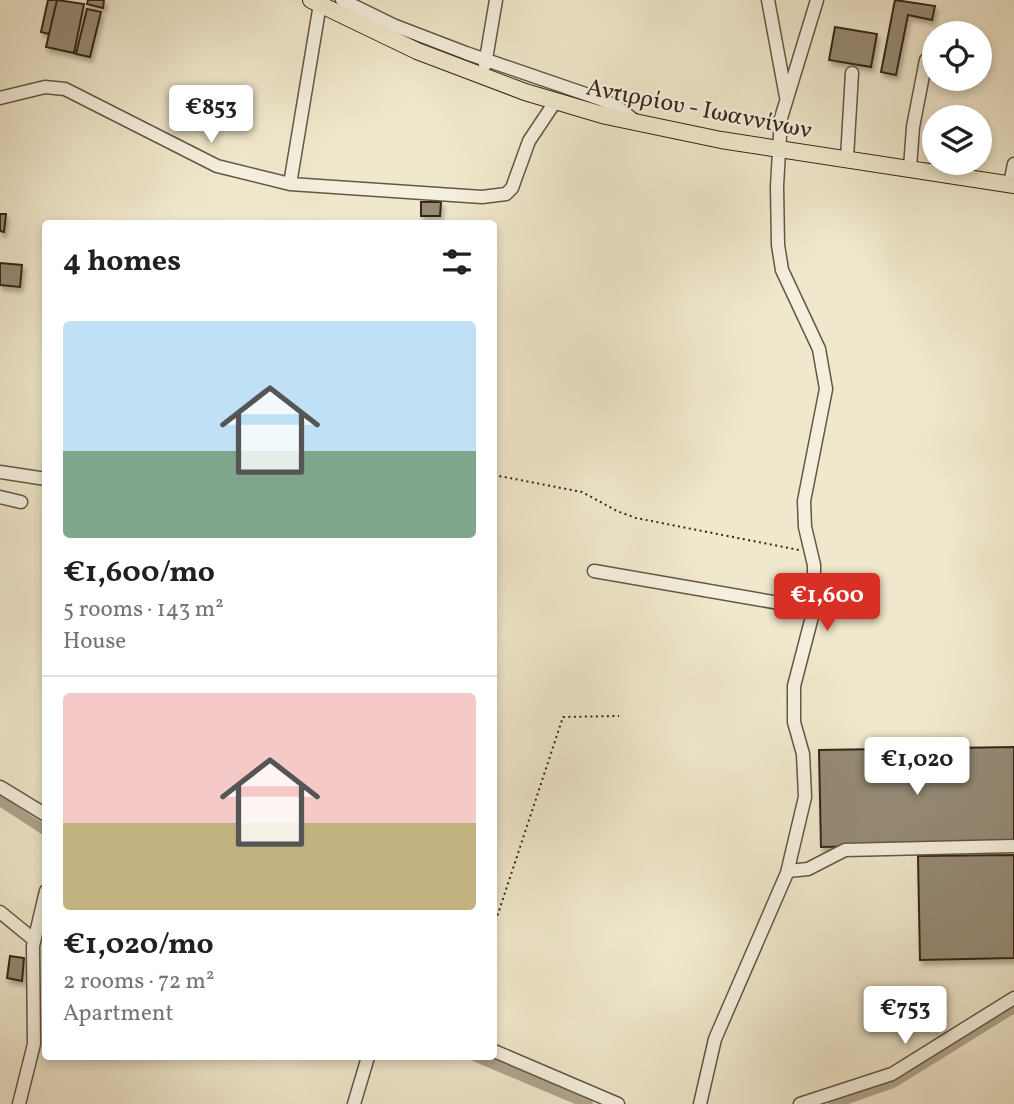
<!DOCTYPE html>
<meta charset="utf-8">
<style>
:root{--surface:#fff;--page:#f6f6f6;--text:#202124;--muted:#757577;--line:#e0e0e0;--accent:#d93025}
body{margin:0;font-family:Vollkorn,serif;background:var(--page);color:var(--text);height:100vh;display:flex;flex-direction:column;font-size:26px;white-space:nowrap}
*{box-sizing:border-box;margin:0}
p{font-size:23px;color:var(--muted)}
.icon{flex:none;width:38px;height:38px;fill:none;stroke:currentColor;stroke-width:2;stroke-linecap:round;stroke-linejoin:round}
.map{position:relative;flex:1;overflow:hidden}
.sheet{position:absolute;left:42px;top:220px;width:455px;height:840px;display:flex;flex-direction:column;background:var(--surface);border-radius:7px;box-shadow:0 4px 10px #0003}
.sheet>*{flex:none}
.controls{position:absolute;left:922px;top:21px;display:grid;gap:14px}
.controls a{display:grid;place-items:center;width:70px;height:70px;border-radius:50%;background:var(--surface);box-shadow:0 4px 10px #0003;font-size:35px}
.price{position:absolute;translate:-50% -60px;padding:0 16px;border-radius:7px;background:#fff;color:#222;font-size:23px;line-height:46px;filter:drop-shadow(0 2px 4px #0008)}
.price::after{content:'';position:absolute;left:50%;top:42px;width:21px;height:16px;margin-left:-10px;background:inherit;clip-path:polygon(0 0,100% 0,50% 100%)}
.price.current{background:var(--accent);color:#fff}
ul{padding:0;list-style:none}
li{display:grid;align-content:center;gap:14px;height:371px;padding:0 21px}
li+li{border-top:2px solid var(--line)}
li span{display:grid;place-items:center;height:217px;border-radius:7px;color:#555}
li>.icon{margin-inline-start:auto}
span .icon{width:126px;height:126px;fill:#fffc;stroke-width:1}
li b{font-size:30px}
h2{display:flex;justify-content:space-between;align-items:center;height:84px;padding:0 21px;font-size:30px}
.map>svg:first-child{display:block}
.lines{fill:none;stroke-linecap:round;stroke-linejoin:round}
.canal{stroke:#b0a68f;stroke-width:10}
.building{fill:#968b76;stroke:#342718;stroke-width:2;filter:url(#shadow)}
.minor-casing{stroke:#635745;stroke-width:15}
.major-casing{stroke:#342718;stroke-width:18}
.path{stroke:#342718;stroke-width:2;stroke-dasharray:2 3.5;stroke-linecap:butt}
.minor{stroke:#f5f0de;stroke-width:12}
.major{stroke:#f0e8cc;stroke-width:16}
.labels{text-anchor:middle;stroke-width:5;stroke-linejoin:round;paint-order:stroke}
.street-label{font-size:24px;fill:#342718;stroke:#f5f0de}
</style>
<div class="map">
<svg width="1014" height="1104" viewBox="0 0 1014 1104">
<defs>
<filter id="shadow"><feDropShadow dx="2.5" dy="4.5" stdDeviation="2" flood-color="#0004"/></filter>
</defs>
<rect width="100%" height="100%" fill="#f0e8cc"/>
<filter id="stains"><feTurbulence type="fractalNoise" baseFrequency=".00286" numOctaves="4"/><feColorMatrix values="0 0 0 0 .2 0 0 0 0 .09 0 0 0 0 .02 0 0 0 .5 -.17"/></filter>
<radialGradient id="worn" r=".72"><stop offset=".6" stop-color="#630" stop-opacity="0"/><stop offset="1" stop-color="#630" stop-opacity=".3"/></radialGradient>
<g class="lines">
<path class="canal" d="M0 801 46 831
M476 1057 588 1104
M833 1104 893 1083 1014 1008"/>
</g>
<path class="building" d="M48 0H57L49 34 41 32Z
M57 0 84 4 74 53 46 47Z
M88 0H104L103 8 87 4Z
M895 0 935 6 932 20 908 15 896 75 881 72Z
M87 9 101 12 90 57 76 54Z
M835 27 877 34 871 67 829 60Z
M421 202H441L440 216H421Z
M0 214H6L4 232 0 231Z
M0 263 22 265 20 287 0 285Z
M1014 747V844L821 847 819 750Z
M1014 855V958L920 960 918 856Z
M10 956 24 958 22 981 7 978Z"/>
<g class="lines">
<g class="minor-casing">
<path id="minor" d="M342 0 393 25 466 53 600 99 616 106 635 121
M768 0 786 97
M485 65 496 0
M0 98 45 87 65 89 217 166 290 184 320 4
M847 158 852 73
M910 168 913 127 926 60
M290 184 482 197 506 194 512 188 529 141 555 102
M1010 184 1014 164
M0 472 46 479
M0 497 21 502
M594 571 814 609
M0 787 46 815
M788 871 808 869 845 850 1014 846
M0 912 33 939
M494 1051 618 1104
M19 1104 34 1044 33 946 46 891
M354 1104 368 1057
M700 1104 715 1039 787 873 805 797 803 754 794 722V686L814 609V565L805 527 804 501 826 389 819 349 782 270 778 245 777 186 781 118 817 0
M800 1104 892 1074 1014 998"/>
</g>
<g class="major-casing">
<path id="major" d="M311 0 417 51 525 92 606 116 721 140 1014 185"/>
</g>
<path class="path" d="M494 475 582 492 617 511 636 518 799 550
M494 926 563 717 619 716"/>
<use href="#minor" class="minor"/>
<use href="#major" class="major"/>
</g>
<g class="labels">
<g class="street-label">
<text transform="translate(699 108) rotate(11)" y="8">Αντιρρίου - Ιωαννίνων</text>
</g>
</g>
<rect width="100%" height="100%" filter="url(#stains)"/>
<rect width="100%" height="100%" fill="url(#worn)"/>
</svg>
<div class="controls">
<a><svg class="icon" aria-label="locate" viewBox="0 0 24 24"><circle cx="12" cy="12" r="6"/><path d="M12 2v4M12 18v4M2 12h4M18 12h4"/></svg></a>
<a><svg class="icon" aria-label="layers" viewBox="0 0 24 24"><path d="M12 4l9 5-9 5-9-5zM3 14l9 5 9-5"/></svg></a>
</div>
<b class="price" style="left:211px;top:145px">€853</b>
<b class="price current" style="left:827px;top:633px">€1,600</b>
<b class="price" style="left:917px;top:797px">€1,020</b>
<b class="price" style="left:905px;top:1046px">€753</b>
<section class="sheet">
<h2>4 homes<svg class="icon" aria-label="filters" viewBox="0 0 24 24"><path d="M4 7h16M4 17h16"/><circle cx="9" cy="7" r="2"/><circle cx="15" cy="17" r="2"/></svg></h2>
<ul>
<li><span style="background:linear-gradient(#bfe0f5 60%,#7fa58c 0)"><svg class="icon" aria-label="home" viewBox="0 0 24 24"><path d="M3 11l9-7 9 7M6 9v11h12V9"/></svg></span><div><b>€1,600/mo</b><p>5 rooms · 143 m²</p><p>House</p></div></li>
<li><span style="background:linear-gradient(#f6c9c9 60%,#c2b280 0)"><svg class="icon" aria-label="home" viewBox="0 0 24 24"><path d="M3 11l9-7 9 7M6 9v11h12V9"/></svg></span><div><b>€1,020/mo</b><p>2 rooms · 72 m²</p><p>Apartment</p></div></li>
</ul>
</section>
</div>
